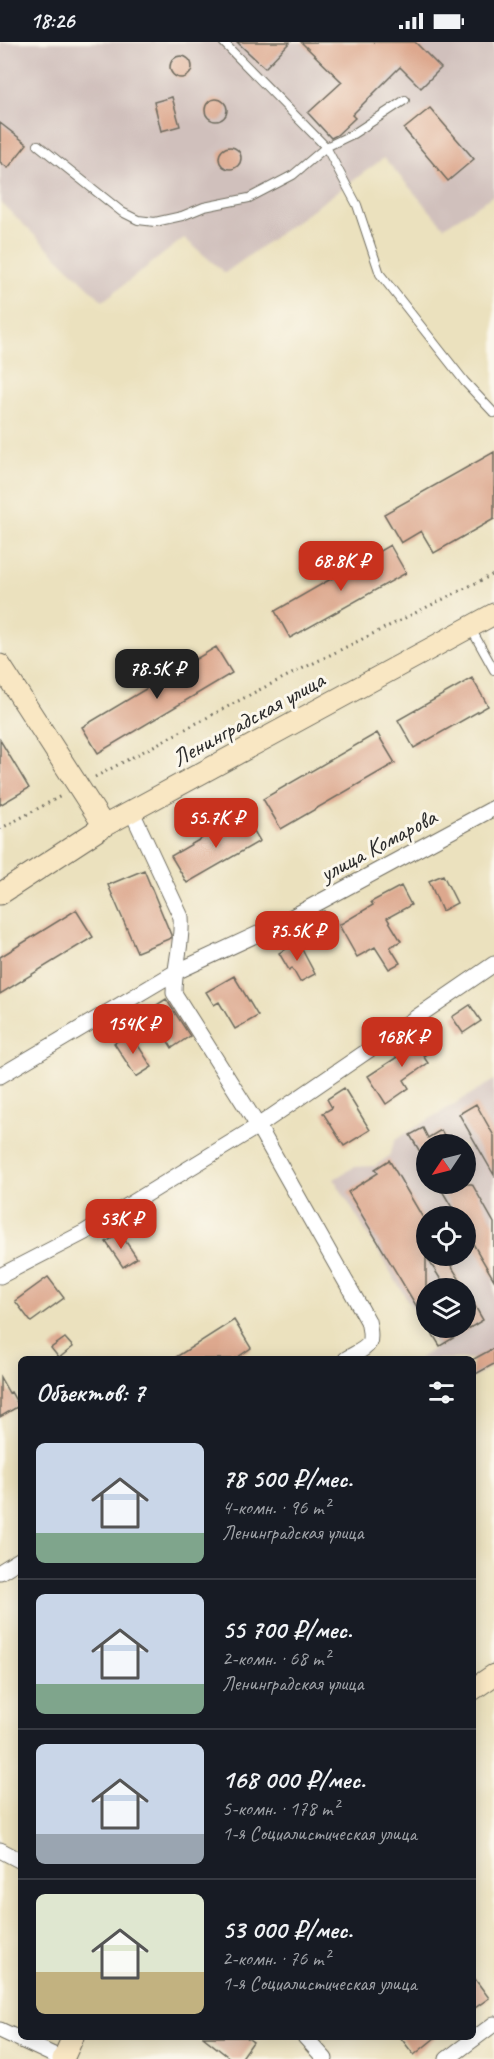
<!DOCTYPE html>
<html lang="ru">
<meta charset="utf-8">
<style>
:root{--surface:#171b24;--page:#242831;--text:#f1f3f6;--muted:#9ea1a6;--line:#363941;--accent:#c8321e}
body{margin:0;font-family:Caveat,sans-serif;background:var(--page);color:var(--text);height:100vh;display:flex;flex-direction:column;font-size:22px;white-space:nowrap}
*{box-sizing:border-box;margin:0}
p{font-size:20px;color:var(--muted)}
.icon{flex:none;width:33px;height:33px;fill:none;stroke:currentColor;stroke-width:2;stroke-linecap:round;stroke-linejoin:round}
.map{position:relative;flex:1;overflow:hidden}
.panel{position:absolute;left:18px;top:1314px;width:458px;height:684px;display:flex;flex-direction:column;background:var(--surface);border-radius:9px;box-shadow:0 3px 15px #0003}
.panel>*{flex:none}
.needle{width:39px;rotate:235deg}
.buttons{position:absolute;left:416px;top:1092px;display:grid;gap:12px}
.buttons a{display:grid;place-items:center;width:60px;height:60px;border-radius:50%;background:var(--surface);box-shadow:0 3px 15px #0003;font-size:30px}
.price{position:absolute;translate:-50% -51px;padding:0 14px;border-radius:12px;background:var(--accent);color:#fff;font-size:20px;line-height:39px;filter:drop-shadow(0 2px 3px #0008)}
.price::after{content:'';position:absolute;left:50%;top:36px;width:18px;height:14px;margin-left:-9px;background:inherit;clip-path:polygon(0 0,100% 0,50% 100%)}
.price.active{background:#222;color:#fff}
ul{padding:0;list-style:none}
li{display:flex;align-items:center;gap:18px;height:150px;padding:0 18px}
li+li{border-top:2px solid var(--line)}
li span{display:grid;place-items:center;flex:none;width:168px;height:120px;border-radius:9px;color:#555}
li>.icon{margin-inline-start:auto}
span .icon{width:72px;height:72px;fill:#fffc;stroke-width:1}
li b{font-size:26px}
h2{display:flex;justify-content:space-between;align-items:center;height:72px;padding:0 18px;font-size:26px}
.status{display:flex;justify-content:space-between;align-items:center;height:42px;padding:0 30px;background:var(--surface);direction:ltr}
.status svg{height:16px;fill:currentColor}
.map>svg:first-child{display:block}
.industrial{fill:#d0c0bc;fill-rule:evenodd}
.building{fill:#dda88e}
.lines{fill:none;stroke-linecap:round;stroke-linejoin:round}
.lane-casing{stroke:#6e6b5e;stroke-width:10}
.street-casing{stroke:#6e6b5e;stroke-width:17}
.secondary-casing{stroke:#6e6b5e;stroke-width:23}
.path{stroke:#6e6b5e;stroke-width:3;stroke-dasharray:1.5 4.5;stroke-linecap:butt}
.lane{stroke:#fff;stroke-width:8}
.street{stroke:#fff;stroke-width:15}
.secondary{stroke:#f9e7c3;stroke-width:21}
.labels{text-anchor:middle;stroke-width:6;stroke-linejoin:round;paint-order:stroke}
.street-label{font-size:24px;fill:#2b2b2b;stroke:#fbf7ec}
</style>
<div class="status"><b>18:26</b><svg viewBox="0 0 49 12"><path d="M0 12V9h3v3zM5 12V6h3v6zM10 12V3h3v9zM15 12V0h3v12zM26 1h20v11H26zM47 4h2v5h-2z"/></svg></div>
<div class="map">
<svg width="494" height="2017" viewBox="0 0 494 2017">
<rect width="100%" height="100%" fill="#fbf7ec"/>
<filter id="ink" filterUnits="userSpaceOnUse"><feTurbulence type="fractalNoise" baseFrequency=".0167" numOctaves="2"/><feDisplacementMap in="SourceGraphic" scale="12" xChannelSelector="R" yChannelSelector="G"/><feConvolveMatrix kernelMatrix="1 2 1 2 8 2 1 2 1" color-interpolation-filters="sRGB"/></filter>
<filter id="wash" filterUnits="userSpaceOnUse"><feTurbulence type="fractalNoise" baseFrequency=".008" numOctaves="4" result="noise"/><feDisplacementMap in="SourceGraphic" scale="24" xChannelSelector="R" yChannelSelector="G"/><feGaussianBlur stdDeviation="1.35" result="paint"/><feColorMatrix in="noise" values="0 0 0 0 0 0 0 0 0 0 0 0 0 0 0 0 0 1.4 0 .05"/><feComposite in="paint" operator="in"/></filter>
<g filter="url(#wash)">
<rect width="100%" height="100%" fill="#ebe1be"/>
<path class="industrial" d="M0 0H494V153L444 185 384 116 225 231 184 196 103 259 0 160Z
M494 1038V1323L473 1336 472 1317H418L436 1305 334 1137 354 1125 375 1124 389 1114 395 1098ZM426 1102H465V1142H426ZM426 1174H465V1214H426ZM426 1246H465V1286H426Z"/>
<g id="blocks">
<path class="building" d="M237 0H290L265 26Z
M301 0H415L441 26 421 46 400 25 352 73 355 76 337 93 331 96 308 71 342 40Z
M170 25a11 11 0 1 1 22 0a11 11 0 1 1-22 0Z
M172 55 180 84 161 89 154 60Z
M205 68a11 11 0 1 1 22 0a11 11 0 1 1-22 0Z
M430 66 474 117 448 139 404 87Z
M0 81 27 102 8 126 0 120Z
M219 116a11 11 0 1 1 22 0a11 11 0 1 1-22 0Z
M494 410V477L434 511 421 489 401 501 384 472Z
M390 503 406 531 290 596 275 569Z
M216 605 232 631 98 711 82 685Z
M472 636 488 664 414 706 398 678Z
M377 691 395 721 281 787 263 757Z
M0 698 29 746 0 763Z
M244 772 260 799 187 841 171 814Z
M144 828 171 893V896L137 910 108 843Z
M443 833 457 861 442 869 429 839Z
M401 844 411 863 387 876 401 899 390 905 400 921 389 927 375 905 357 915 339 883 373 863 371 860Z
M76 868 93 895 0 952V915Z
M324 869 331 880 302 896 295 885Z
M298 900 315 932 300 940 292 926 289 928 279 911Z
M234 934 258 974 235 987 219 960 214 963 206 950Z
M166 957 190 994 172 1006 149 968Z
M470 963 481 979 463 991 452 975Z
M130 991 152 1025 136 1035 114 1001Z
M431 992 439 1004 423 1014 428 1021 404 1038 409 1046 386 1062 368 1034 405 1010 399 1001 409 994 415 1002Z
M344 1046 370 1088 344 1104 323 1071 332 1066 327 1057Z
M476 1062 494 1094V1133L459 1072Z
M423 1086 428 1096 441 1088 449 1102H426V1120L410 1093Z
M389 1118 426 1181V1280L348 1150 378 1131 375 1127Z
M438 1142H472L494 1181V1238L465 1188V1174H457Z
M120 1191 137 1216 123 1225 106 1200Z
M426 1214H445L465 1246H446Z
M48 1235 64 1256 31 1280 15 1259Z
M465 1247 483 1278 440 1304 429 1286H465Z
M234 1278 251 1306 235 1317H173Z
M65 1296 73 1305 59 1316 51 1306Z
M494 1306V1322L472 1334V1318Z
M0 1335 9 1351 11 1350 19 1364 0 1375Z
M472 1933 489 1956 472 1968Z
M203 1995H246L253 2000 241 2017H231Z
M400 1995H436L414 2013Z"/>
</g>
</g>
<g filter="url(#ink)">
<use href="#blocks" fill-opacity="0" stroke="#6e6b5e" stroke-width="1.5"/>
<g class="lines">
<g class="lane-casing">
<path id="lane" d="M223 0 326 105 357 163 380 232 465 340 494 371
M38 103 122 170 138 178 155 180 182 174 204 165 249 156 293 133 326 105 353 92 405 58
M470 585 494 628"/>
</g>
<g class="street-casing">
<path id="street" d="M132 770 181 875C183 901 174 925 174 951L258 1084 368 1279C374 1306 368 1304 346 1317
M0 1034 174 931 277 883 494 766
M0 1234 85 1190 258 1084 494 922
M0 1530 21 1517
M0 1808 21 1819
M0 1988 62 2017
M305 1995 325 2017
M447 2017 494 1982"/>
</g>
<g class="secondary-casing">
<path id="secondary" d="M0 623 104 784
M0 852 104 784 494 572
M472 1648 494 1633
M63 2017 73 1995"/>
</g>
<path class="path" d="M95 735 259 648 494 532
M0 787 63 753"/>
<use href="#lane" class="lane"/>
<use href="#street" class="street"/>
<use href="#secondary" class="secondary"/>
</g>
</g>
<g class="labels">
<g class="street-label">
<text transform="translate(248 677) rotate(-29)" y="8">Ленинградская улица</text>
<text transform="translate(378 803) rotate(-28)" y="8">улица Комарова</text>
</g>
</g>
</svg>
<div class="buttons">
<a><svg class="needle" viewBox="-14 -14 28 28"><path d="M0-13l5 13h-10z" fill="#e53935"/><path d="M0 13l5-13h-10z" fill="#9ea1a6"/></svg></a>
<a><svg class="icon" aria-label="locate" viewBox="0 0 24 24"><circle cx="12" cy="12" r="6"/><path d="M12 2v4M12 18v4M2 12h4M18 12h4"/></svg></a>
<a><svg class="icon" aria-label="layers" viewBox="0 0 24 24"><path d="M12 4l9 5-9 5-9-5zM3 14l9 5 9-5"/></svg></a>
</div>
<b class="price" style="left:341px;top:550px">68.8K ₽</b>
<b class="price active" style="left:157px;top:658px">78.5K ₽</b>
<b class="price" style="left:216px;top:807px">55.7K ₽</b>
<b class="price" style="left:297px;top:920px">75.5K ₽</b>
<b class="price" style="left:133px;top:1013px">154K ₽</b>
<b class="price" style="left:402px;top:1026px">168K ₽</b>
<b class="price" style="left:121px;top:1208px">53K ₽</b>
<section class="panel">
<h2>Объектов: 7<svg class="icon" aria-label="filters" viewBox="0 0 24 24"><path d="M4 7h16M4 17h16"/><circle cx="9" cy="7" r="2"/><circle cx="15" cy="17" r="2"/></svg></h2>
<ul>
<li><span style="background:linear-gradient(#c9d6e8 75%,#7fa58c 0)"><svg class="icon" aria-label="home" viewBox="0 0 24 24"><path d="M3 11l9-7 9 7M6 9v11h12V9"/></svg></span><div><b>78 500 ₽/мес.</b><p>4-комн. · 96 m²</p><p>Ленинградская улица</p></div></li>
<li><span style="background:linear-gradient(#c9d6e8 75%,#7fa58c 0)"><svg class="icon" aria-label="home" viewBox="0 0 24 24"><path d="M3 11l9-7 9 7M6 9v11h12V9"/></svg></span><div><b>55 700 ₽/мес.</b><p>2-комн. · 68 m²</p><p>Ленинградская улица</p></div></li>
<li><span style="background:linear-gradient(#c9d6e8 75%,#9aa5b1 0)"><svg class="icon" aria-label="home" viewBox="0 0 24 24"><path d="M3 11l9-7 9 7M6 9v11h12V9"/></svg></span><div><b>168 000 ₽/мес.</b><p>5-комн. · 178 m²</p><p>1-я Социалистическая улица</p></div></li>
<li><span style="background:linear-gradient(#dfe7d0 65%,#c2b280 0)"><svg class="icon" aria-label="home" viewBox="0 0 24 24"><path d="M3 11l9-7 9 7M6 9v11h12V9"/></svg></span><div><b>53 000 ₽/мес.</b><p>2-комн. · 76 m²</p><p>1-я Социалистическая улица</p></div></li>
</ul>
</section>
</div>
